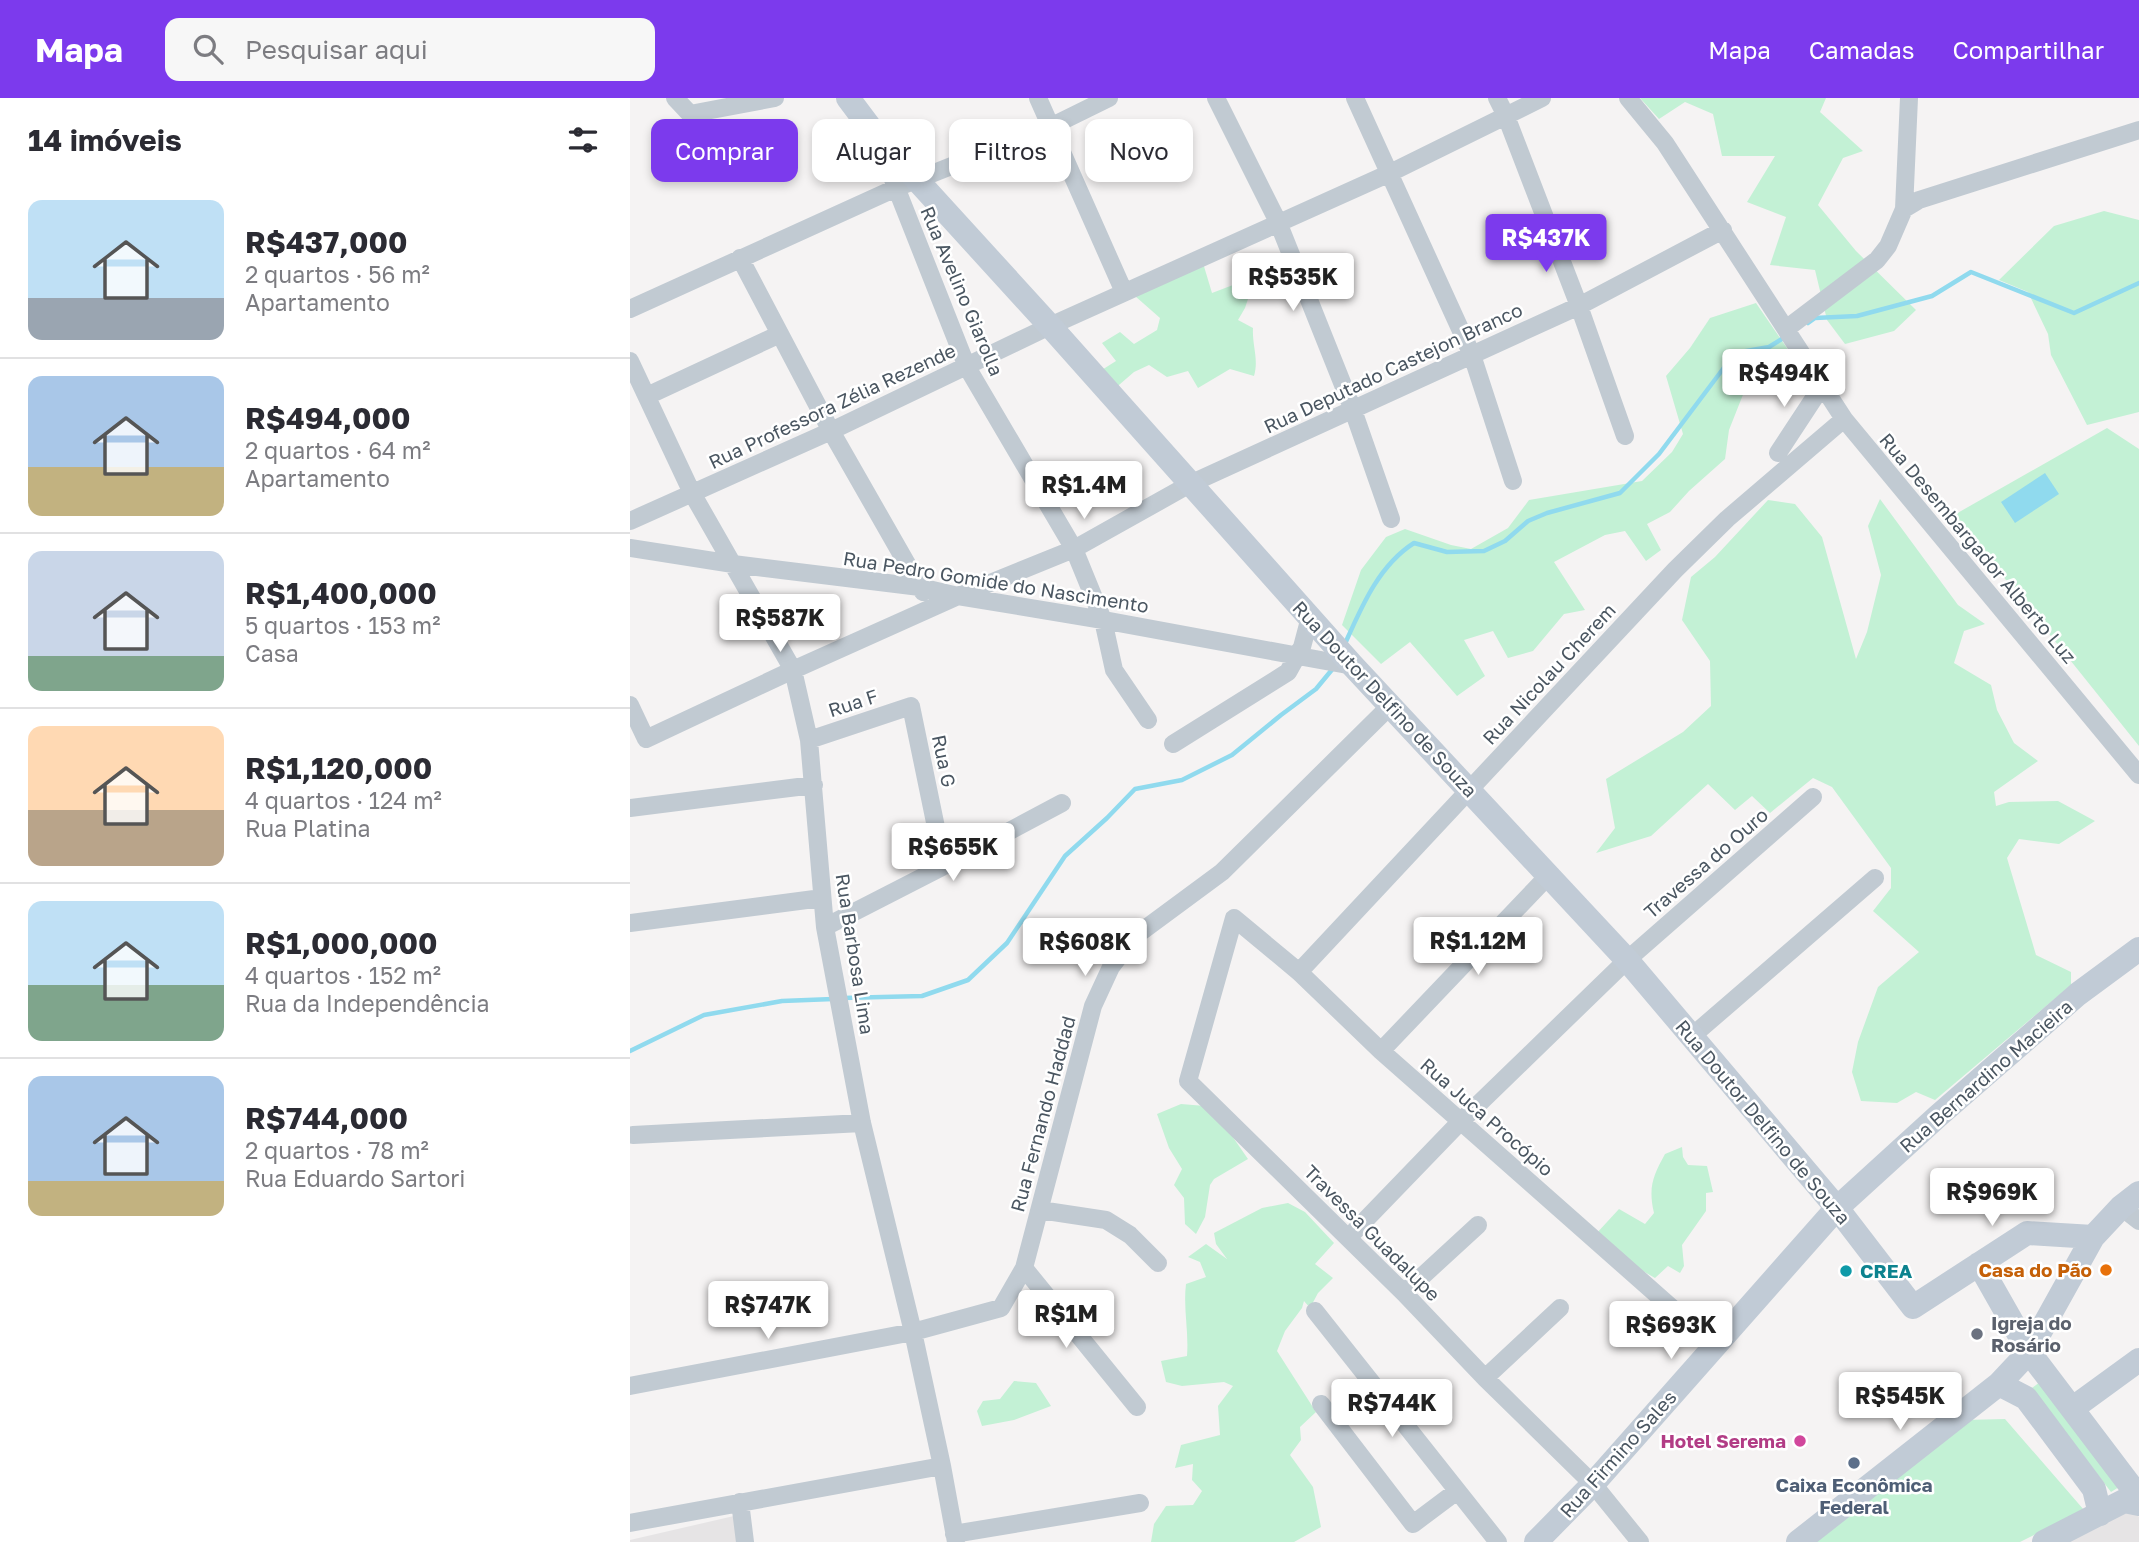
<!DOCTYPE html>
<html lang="pt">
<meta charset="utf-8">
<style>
:root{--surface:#fff;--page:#f7f7f7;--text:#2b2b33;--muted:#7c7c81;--line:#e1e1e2;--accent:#7c3aed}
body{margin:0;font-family:"Golos Text",sans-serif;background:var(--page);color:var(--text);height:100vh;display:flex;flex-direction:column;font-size:26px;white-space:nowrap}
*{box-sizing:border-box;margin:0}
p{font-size:23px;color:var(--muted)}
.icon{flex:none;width:38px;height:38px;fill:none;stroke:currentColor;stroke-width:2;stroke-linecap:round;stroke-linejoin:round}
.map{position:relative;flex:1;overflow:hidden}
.side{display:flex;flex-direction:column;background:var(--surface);width:630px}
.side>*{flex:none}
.hud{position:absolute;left:21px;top:21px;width:665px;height:63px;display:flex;gap:14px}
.price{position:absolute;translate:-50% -60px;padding:0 16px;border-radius:7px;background:#fff;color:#222;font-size:23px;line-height:46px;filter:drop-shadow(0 2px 4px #0008)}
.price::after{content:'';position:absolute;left:50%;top:42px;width:21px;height:16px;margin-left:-10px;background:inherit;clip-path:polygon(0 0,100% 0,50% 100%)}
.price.active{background:var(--accent);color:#fff}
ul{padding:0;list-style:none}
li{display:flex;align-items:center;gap:21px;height:175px;padding:0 28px}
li+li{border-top:2px solid var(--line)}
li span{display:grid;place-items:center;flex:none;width:196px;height:140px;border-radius:14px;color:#555}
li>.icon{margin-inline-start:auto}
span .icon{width:84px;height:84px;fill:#fffc;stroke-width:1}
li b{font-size:30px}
h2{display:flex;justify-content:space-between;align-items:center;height:84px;padding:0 28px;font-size:30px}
.chip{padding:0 24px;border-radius:14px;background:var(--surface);box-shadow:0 4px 10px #0003;font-size:24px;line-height:63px}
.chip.active{background:var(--accent);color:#fff}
header{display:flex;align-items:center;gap:42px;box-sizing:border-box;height:98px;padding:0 35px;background:var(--accent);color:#fff}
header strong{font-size:33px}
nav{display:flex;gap:38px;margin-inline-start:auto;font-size:24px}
.search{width:490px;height:63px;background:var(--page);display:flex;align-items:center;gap:18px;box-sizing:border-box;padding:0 24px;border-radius:14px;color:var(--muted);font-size:26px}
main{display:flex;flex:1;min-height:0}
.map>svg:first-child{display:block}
.education{fill:#e6e4e5}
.green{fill:#c3f1d5}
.water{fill:#90daee}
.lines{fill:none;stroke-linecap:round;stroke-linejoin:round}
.stream{stroke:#90daee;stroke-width:4.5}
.street{stroke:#c1cad2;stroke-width:18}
.secondary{stroke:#c1cbd6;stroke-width:24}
.food-dot{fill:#e8710a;stroke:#fff;stroke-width:2.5}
.culture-dot{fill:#0f9aa8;stroke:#fff;stroke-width:2.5}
.worship-dot{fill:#6b7280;stroke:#fff;stroke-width:2.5}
.hotel-dot{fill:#d1479c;stroke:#fff;stroke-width:2.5}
.service-dot{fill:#5c6f8a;stroke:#fff;stroke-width:2.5}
.labels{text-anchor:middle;stroke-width:5;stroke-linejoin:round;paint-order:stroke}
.street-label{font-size:19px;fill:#4a5661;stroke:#fff}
.food-label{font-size:19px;font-weight:bold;fill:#c56008;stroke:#fff;text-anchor:end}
.culture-label{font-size:19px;font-weight:bold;fill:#0d838f;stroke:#fff;text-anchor:start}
.worship-label{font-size:19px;font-weight:bold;fill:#5b616d;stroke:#fff;text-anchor:start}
.hotel-label{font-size:19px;font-weight:bold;fill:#b23c85;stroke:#fff;text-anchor:end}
.service-label{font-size:19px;font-weight:bold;fill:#4e5e75;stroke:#fff}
</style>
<header>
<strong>Mapa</strong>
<div class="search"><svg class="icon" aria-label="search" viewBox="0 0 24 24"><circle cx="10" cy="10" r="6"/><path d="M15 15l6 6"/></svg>Pesquisar aqui</div>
<nav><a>Mapa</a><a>Camadas</a><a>Compartilhar</a></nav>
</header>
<main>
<section class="side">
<h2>14 imóveis<svg class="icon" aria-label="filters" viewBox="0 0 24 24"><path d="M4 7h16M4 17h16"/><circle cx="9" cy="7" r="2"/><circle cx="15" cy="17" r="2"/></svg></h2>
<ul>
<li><span style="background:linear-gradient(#bfe0f5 70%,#9aa5b1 0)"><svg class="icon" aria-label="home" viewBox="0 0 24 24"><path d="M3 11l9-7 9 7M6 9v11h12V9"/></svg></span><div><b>R$437,000</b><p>2 quartos · 56 m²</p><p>Apartamento</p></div></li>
<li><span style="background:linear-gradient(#a9c7e8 65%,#c2b280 0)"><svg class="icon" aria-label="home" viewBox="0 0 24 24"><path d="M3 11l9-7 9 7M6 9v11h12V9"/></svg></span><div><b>R$494,000</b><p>2 quartos · 64 m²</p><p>Apartamento</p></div></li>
<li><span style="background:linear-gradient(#c9d6e8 75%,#7fa58c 0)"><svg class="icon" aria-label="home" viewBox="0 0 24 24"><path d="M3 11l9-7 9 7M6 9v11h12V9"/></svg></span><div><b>R$1,400,000</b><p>5 quartos · 153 m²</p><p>Casa</p></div></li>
<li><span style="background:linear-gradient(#ffd9b3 60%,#b9a48a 0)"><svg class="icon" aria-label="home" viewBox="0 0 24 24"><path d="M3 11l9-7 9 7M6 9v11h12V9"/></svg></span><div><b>R$1,120,000</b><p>4 quartos · 124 m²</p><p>Rua Platina</p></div></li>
<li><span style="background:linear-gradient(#bfe0f5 60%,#7fa58c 0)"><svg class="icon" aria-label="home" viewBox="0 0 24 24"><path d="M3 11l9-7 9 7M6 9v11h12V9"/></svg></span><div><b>R$1,000,000</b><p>4 quartos · 152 m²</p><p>Rua da Independência</p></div></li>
<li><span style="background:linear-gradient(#a9c7e8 75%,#c2b280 0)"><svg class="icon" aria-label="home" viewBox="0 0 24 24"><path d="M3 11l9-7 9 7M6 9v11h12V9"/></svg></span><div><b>R$744,000</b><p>2 quartos · 78 m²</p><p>Rua Eduardo Sartori</p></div></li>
</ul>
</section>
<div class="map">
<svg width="1509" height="1444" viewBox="0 0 1509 1444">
<rect width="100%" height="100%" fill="#f5f3f3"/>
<path class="education" d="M1500 1407 1509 1419V1444H1434Z
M104 1418 107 1444H0V1442Z"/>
<path class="green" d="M1010 0H1196L1190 14 1233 53 1213 60 1188 107 1226 153 1286 212 1264 233 1215 246 1197 222 1185 172 1140 167 1156 119 1117 104 1145 58H1092L1083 16 1055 4 1029 21Z
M1474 113 1509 122V314L1457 327 1421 257 1418 236 1398 194 1369 182 1424 128Z
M573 165 582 195 603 187 621 192 615 210 608 222 623 230C622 248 629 261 624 278L600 271 568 290 558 273 537 279 519 267 504 274 482 293 467 275 486 263 472 245 490 234 504 246 527 232 530 220 505 198Z
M1126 205 1159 253 1116 289 1099 332 1095 361 1059 393 1040 414 1017 426 1031 452 1016 463 995 433 975 437 924 464 955 512 934 516 903 553 878 560 863 533 834 542 855 578 827 598 780 544 751 566 712 527 731 472 756 439 775 431 821 447 841 451 878 430 899 402 1012 383 1042 354 1053 336 1036 278 1060 250 1080 220Z
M1477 330 1509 351V648L1324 417Z
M1250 401 1328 507 1355 526 1334 533 1324 565 1361 587 1367 612 1384 645 1408 663 1364 694 1366 708 1379 704 1428 703 1465 723 1429 746 1389 741 1377 760 1406 857 1441 874V887L1305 1002 1286 994 1267 1005 1231 1003 1222 974 1228 944 1248 889 1289 854 1243 813 1261 790V770L1202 689 1183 680 1140 715 1122 698 1105 712 1078 686 1021 738 966 755 985 730 976 681 1053 634 1081 608 1080 563 1052 522 1061 479 1085 459 1138 402 1165 406 1192 439 1226 561 1237 534 1251 477 1238 428Z
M551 1006 575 1008 591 1022 618 1061 584 1081 580 1087 575 1119 566 1136 555 1126 554 1100 544 1087 552 1071 539 1050 527 1016Z
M1052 1049 1053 1059 1058 1067 1077 1068 1083 1094 1076 1095V1113L1052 1147 1054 1168 1050 1175 1038 1168 1025 1180 992 1161 965 1137 989 1111 1015 1126 1024 1115C1018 1089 1023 1078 1035 1056Z
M658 1105 675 1114 704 1145 685 1166 703 1180 688 1195 680 1210 674 1203 672 1210 655 1233 647 1253 686 1314 670 1329 671 1342 660 1357 683 1389 691 1429 664 1444H521L524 1426 536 1408 563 1407 572 1393 562 1382 563 1366 545 1370 551 1347 590 1337 588 1308 603 1288 594 1284 552 1288 536 1284 531 1263 557 1258C559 1234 553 1210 556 1186L576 1179 570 1164 558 1159 576 1146 597 1161 586 1146 584 1135 632 1110Z
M384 1283 406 1285 421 1308 384 1322 352 1328 347 1313 353 1303 370 1301Z
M1410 1284 1489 1389 1481 1394 1402 1290Z
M1375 1321 1454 1412 1390 1444H1184L1334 1322Z"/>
<path class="water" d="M1415 375 1429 396 1385 425 1371 404Z"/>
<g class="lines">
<path class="stream" d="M1178 225 1185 220 1227 218 1302 198 1341 174 1444 215 1509 185
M714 548C731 510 748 468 784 445L817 454 854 453 875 443 898 423 917 415 990 395 1029 356 1105 255 1139 249 1155 239
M212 900 292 898 338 882 377 845 435 758 477 720 505 691 552 682 602 657 651 617 686 591 705 568
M0 953 74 917 152 903 203 901"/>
<path class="street" d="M45 0 60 16 145 0
M408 0 494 194
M586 0 648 124 723 312 761 421
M725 0 842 257 883 383
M867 0 876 18 949 208 995 338
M998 0 1035 45 1214 321 1509 677
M249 46 337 269 444 451 473 522 484 572 518 622
M1274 111 1289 102 1509 32
M110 160 201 333 293 494
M0 211 266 90 420 29 479 0
M1156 231 1247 162 1258 148 1274 111 1279 0
M0 263 62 395 163 572 179 642 195 829 232 1025 283 1234 312 1368 326 1444
M17 298 150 236
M1148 355 1192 288
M0 423 201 333 420 228 760 75 912 0
M0 450 103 466 290 489 328 498 473 522 723 568
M0 607 16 641 163 572 328 498 444 451 560 386 949 208 1093 132
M179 642 281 608 314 768
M543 646 658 574 672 549 680 519
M0 710 184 687
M0 825 192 800
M195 829 314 768 432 705
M669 874 1045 472 1097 421 1214 321
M1061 939 1245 780
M751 953 918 778
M3 1037 232 1025
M1491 1109 1509 1123
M410 1112 476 1122 500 1137 528 1165
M718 1140 830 1024 997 862 1183 699
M394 1170 507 1309
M774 1195 848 1127
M685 1213 868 1444
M855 1280 930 1210
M0 1288 283 1234 371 1210 394 1170 463 908 481 869 504 839 592 774 760 608
M691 1306 783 1426 827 1393
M110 1404 115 1444
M0 1425 312 1368
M324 1436 510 1405
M1010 1444 963 1386 855 1280 774 1195 558 983 604 820 669 874 751 953 1085 1248"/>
<path class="secondary" d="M218 0 245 36 420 228 723 568 997 862 1207 1110 1283 1209 1397 1135 1463 1139
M1349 1166 1399 1254 1509 1399
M1369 1286 1396 1300 1464 1391 1470 1416
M1443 1310 1509 1262
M906 1444 963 1386 1207 1110 1308 1018 1448 896 1509 851
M1168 1444 1369 1286 1399 1254 1463 1139 1491 1109 1509 1095
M1414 1444 1494 1403 1509 1406"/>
</g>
<circle class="food-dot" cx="1476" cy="1172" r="7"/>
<circle class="culture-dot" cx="1216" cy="1173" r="7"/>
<circle class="worship-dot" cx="1347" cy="1236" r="7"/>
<circle class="hotel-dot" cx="1170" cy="1343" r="7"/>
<circle class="service-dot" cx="1224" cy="1365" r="7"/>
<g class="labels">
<g class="street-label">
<text transform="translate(332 193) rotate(67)" y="7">Rua Avelino Giarolla</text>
<text transform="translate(763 270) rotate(-25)" y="7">Rua Deputado Castejon Branco</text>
<text transform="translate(202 308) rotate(-25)" y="7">Rua Professora Zélia Rezende</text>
<text transform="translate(1348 450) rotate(50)" y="7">Rua Desembargador Alberto Luz</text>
<text transform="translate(366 484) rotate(9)" y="7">Rua Pedro Gomide do Nascimento</text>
<text transform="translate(919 576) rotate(-47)" y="7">Rua Nicolau Cherem</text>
<text transform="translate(755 601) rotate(47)" y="7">Rua Doutor Delfino de Souza</text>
<text transform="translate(223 605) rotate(-18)" y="7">Rua F</text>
<text transform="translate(314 663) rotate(78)" y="7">Rua G</text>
<text transform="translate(1076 765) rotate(-41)" y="7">Travessa do Ouro</text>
<text transform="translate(225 856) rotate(81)" y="7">Rua Barbosa Lima</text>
<text transform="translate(1356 978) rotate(-41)" y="7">Rua Bernardino Macieira</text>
<text transform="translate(413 1016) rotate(-75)" y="7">Rua Fernando Haddad</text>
<text transform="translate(857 1019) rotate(41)" y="7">Rua Juca Procópio</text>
<text transform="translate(1133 1024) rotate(50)" y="7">Rua Doutor Delfino de Souza</text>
<text transform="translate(742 1135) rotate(45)" y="7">Travessa Guadalupe</text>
<text transform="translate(988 1356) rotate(-48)" y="7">Rua Firmino Sales</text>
</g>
<g class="food-label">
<text x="1462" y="1179">Casa do Pão</text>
</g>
<g class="culture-label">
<text x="1230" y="1180">CREA</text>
</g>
<g class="worship-label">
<text x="1361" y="1232">Igreja do<tspan x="1361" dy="22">Rosário</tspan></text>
</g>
<g class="hotel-label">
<text x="1156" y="1350">Hotel Serema</text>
</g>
<g class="service-label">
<text x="1224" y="1394">Caixa Econômica<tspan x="1224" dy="22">Federal</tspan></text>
</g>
</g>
</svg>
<b class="price active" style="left:916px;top:176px">R$437K</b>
<b class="price" style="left:663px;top:215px">R$535K</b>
<b class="price" style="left:1154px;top:311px">R$494K</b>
<b class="price" style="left:454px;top:423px">R$1.4M</b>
<b class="price" style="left:150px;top:556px">R$587K</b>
<b class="price" style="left:323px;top:785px">R$655K</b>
<b class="price" style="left:848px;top:879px">R$1.12M</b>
<b class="price" style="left:455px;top:880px">R$608K</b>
<b class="price" style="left:1362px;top:1130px">R$969K</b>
<b class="price" style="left:138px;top:1243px">R$747K</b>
<b class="price" style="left:436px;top:1252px">R$1M</b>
<b class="price" style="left:1041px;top:1263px">R$693K</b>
<b class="price" style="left:1270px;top:1334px">R$545K</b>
<b class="price" style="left:762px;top:1341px">R$744K</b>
<div class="hud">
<a class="chip active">Comprar</a>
<a class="chip">Alugar</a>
<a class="chip">Filtros</a>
<a class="chip">Novo</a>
</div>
</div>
</main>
